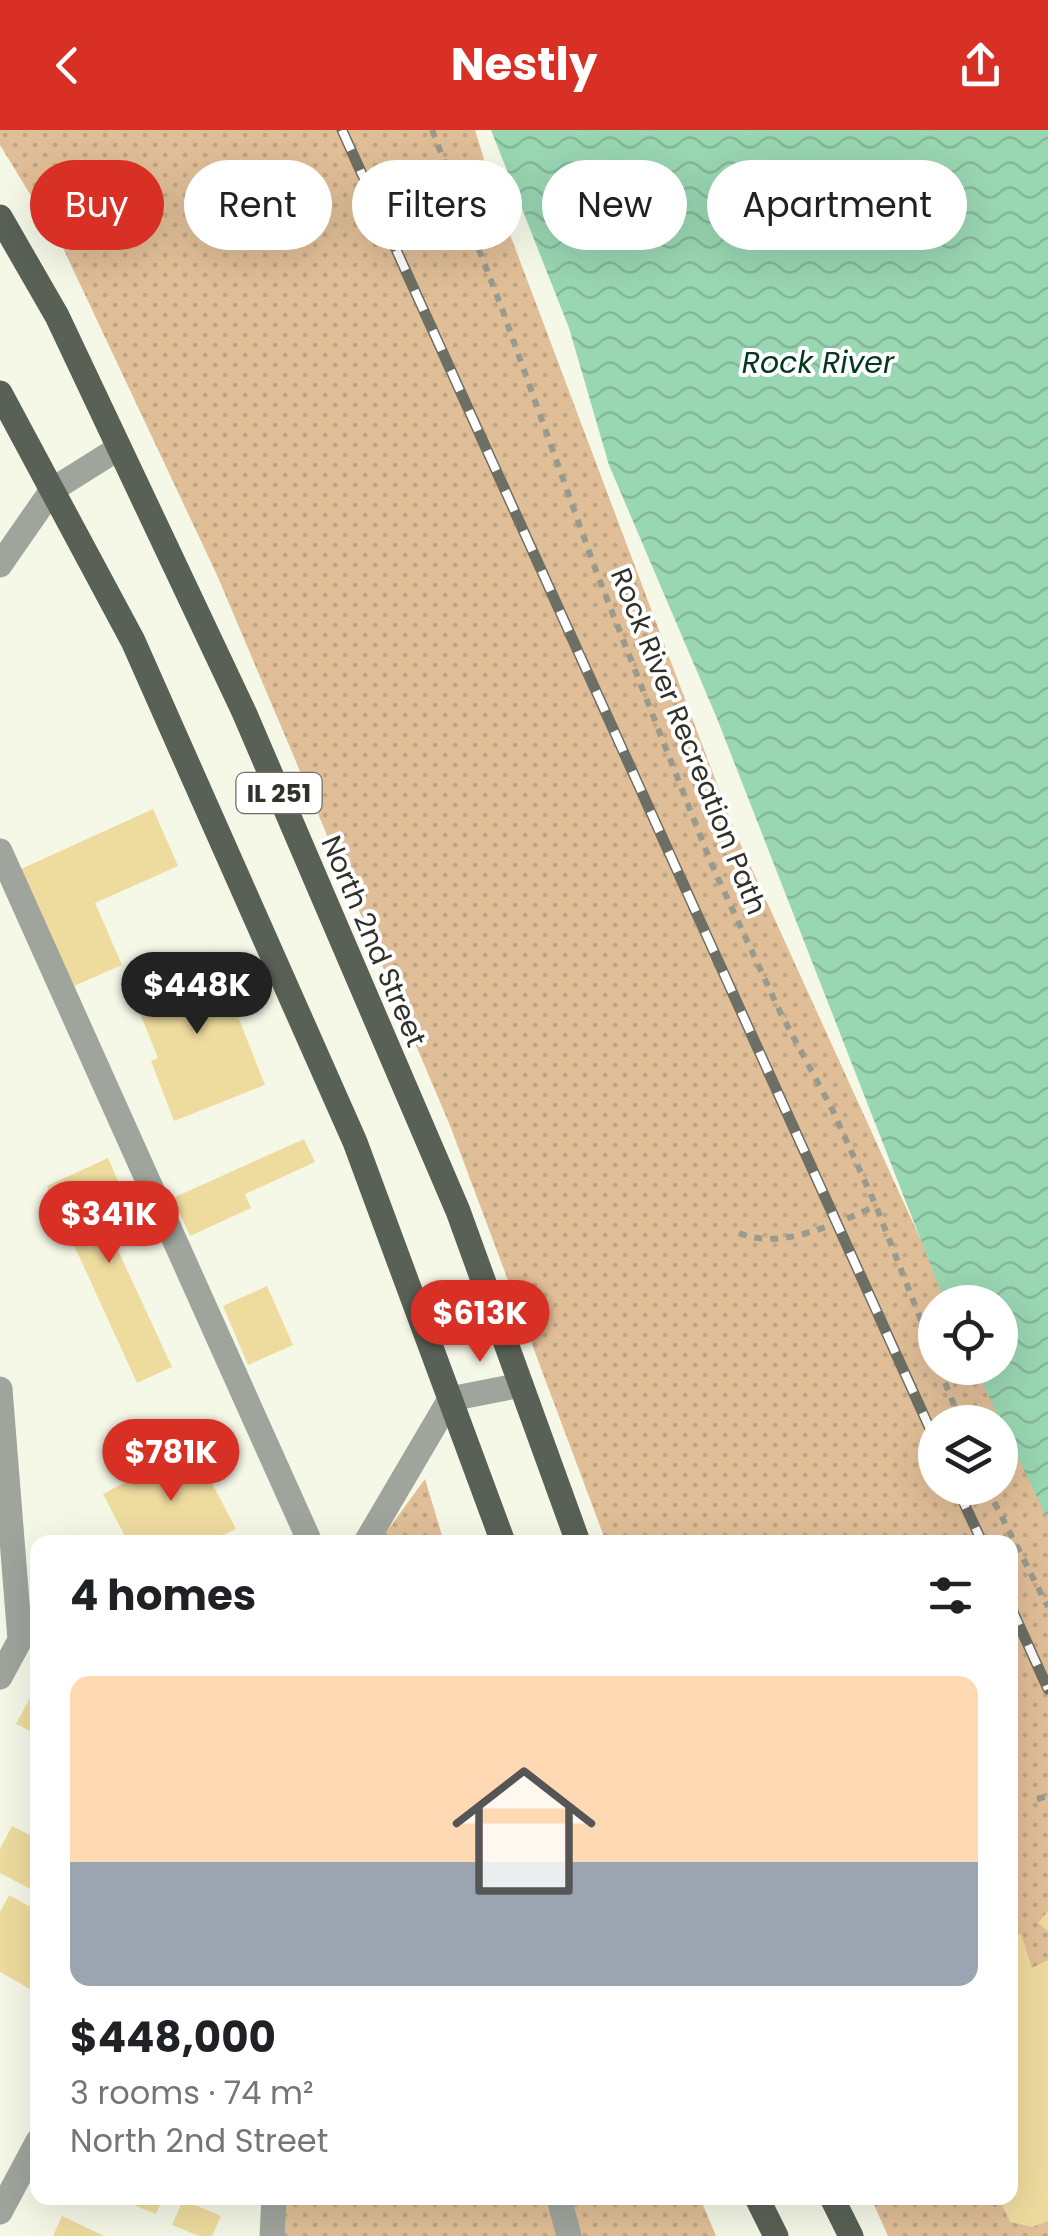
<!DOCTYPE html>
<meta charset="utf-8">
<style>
:root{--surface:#fff;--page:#f2f2f2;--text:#202124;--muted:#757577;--accent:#d93025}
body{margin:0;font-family:Poppins,sans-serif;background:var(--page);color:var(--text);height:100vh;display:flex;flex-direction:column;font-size:38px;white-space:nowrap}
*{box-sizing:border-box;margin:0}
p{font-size:32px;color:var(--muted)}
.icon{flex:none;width:55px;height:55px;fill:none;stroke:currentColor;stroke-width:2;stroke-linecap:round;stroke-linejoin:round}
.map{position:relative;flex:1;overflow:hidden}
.side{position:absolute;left:30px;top:1405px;width:988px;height:670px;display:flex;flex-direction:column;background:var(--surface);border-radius:20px;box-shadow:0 10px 40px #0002}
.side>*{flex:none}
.hud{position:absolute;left:30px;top:30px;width:990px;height:90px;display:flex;gap:20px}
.controls{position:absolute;left:918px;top:1155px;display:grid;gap:20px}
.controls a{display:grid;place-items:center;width:100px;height:100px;border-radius:50%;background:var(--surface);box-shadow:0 10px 40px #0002;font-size:50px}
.price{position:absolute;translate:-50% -85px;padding:0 22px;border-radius:35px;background:var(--accent);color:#fff;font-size:32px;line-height:65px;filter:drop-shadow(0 2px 5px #0008)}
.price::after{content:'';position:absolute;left:50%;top:60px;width:30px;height:22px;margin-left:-15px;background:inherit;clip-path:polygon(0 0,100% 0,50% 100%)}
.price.active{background:#222;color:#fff}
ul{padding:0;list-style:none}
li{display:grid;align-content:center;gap:20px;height:530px;padding:0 40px}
li span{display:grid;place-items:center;height:310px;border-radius:20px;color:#555}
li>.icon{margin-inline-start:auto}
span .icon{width:180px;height:180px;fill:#fffc;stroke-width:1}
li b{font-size:42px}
h2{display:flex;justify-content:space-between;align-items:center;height:120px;padding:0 40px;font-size:42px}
.tag{padding:0 35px;border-radius:45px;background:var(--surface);box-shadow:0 10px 40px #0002;font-size:35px;line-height:90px}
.tag.active{background:var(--accent);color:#fff}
header{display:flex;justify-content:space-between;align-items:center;height:130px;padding:0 40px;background:var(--accent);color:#fff;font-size:45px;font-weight:700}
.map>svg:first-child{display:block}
.park{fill:url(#park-dots);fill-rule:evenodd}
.water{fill:url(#water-waves)}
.building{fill:#eedb9e}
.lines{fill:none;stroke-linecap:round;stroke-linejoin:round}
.path{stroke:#999b8f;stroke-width:6;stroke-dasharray:8 8;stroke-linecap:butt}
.minor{stroke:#9fa49d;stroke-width:25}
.major{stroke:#596156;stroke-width:25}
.rail-casing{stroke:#6d6f65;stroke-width:11}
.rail{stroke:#fff;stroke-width:8;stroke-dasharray:22;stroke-linecap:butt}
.labels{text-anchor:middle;stroke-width:8;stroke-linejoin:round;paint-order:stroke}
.shield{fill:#fff;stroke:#6e6f6b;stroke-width:2.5}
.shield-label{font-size:25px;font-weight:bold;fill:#30312b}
.street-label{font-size:28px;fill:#30312b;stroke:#fff}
.water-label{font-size:30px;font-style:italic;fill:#043720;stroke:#fff}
</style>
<header><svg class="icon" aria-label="back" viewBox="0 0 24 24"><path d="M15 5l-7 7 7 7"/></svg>Nestly<svg class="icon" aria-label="share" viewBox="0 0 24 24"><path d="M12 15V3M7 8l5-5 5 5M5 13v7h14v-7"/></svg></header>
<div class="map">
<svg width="1048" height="2106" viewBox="0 0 1048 2106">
<defs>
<pattern id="park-dots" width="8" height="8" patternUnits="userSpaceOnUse" patternTransform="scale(2.5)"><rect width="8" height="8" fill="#e0be97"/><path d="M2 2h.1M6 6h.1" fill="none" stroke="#c0a482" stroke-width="1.8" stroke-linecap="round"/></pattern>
<pattern id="water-waves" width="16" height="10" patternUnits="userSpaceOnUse" patternTransform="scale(2.5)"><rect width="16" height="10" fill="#99d6b2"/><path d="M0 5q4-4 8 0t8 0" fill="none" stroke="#84b899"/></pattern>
</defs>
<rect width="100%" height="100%" fill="#f5f8e7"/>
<path class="park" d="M0 0H475L494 62 735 702 949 1172H935V1238H979L1048 1388V2106H888L871 2068H1010V1412H606L451 998 217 445 63 118 0 15ZM935 1292H1000V1358H935Z
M425 1349 444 1412H379Z
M274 2068H700L716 2106H272Z"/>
<path class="water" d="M491 0H1048V1390L975 1238H1000V1172H945L716 586 609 335 569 198Z"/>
<path class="building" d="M153 679 178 736 95 773 122 835 74 856 21 739Z
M212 821 265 955 174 991 151 931 158 928 139 881 147 878 136 851Z
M304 1009 315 1032 245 1064 251 1078 190 1106 173 1068Z
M108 1028 122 1060 96 1073 172 1237 137 1253 47 1056Z
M267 1156 293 1215 248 1235 223 1176Z
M193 1317 236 1399 209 1412H128L103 1364Z
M31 1566 38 1570V1605L16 1594Z
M12 1696 38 1709V1763L0 1743V1719Z
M9 1765 38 1781V1845L30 1859 0 1842V1782Z
M1048 1781V1801L1038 1793Z
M1021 1804 1032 1838 1048 1830V2091L1032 2097 1010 2092 999 2068H1010V1807Z
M116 2068H163L156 2084Z
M183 2070 221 2086 212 2106H199L172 2095Z
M62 2086 104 2106H53Z"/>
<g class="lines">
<path class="path" d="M432 0 501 176 596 441 711 733 780 882 833 981 876 1076 935 1226
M739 1103C780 1121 837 1093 876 1076
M939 1238 961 1292
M987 1358 1048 1477
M1037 1669 1048 1666"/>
<path class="minor" d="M0 435 52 360 119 318
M0 721 310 1412
M0 1259 20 1510 0 1547
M366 1412 450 1269 521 1255
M559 2068 569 2106
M0 2082 38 2011
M272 2106 274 2068"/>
<path class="major" d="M0 87 57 186 244 582 458 1081 578 1412
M0 263 133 511 355 1012 503 1412
M757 2068 776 2106
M832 2068 851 2106"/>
<g class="rail-casing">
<path id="rail" d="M342 0 935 1310
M957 1358 982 1412
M1010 1475 1048 1559"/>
</g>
<use href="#rail" class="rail"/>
</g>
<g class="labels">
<rect class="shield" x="236.5" y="643" width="85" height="40" rx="8"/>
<g class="shield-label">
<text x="279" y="672">IL 251</text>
</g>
<g class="street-label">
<text transform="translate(689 611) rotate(68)" y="10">Rock River Recreation Path</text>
<text transform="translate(374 811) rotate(67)" y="10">North 2nd Street</text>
</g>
<g class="water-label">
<text x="818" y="243">Rock River</text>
</g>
</g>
</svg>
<div class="controls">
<a><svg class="icon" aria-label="locate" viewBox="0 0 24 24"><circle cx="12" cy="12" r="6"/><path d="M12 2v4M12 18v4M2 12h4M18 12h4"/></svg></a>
<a><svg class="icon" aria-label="layers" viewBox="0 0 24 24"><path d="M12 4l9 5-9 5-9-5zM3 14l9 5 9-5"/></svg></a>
</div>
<b class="price active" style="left:197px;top:907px">$448K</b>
<b class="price" style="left:109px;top:1136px">$341K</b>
<b class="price" style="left:480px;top:1235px">$613K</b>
<b class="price" style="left:171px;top:1374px">$781K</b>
<div class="hud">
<a class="tag active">Buy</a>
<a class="tag">Rent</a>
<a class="tag">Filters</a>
<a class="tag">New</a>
<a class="tag">Apartment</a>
</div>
<section class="side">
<h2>4 homes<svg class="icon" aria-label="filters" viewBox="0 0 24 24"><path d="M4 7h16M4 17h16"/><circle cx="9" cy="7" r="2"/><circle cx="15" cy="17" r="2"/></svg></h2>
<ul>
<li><span style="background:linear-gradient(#ffd9b3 60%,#9aa5b1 0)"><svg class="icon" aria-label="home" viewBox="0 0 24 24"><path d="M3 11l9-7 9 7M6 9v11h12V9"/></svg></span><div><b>$448,000</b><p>3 rooms · 74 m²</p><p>North 2nd Street</p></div></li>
</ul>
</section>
</div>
